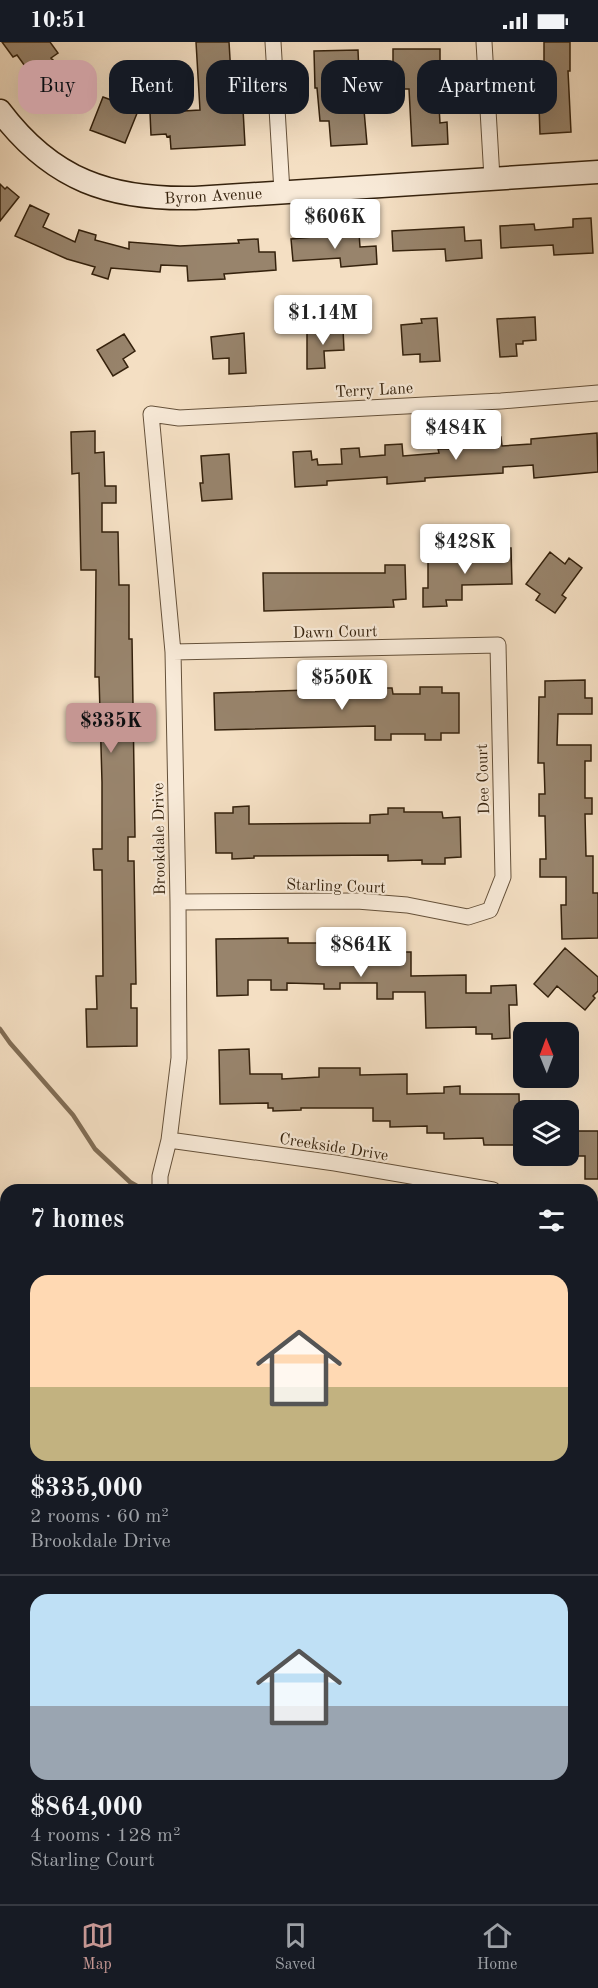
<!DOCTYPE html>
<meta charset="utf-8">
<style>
:root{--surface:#171b24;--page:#242831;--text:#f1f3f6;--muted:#9ea1a6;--line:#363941;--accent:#c59692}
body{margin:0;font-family:"Old Standard TT",serif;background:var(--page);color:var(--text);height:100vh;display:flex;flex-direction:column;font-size:22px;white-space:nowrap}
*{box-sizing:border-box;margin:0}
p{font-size:20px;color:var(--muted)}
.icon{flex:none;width:33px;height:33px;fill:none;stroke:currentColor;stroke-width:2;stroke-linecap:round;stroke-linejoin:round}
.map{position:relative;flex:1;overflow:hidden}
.side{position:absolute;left:0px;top:1142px;width:598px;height:722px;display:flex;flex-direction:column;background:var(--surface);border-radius:18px 18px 0 0;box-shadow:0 6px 24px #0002}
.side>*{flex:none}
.guide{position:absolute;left:18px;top:18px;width:562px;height:54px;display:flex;gap:12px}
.needle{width:39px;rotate:359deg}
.tools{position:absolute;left:513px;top:980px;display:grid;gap:12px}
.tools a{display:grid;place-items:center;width:66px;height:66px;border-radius:12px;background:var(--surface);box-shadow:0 6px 24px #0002;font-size:30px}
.price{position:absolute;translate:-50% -51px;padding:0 14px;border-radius:6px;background:#fff;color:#222;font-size:20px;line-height:39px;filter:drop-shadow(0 2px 3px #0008)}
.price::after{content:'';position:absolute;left:50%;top:36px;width:18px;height:14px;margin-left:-9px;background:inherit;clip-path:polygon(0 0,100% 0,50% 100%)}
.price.on{background:var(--accent);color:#111}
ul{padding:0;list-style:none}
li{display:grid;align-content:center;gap:12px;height:318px;padding:0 30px}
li+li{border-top:2px solid var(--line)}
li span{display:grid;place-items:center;height:186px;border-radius:18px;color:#555}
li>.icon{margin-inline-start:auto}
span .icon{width:108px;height:108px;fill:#fffc;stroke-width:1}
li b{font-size:26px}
h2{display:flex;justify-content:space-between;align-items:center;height:72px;padding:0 30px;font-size:26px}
.pill{padding:0 21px;border-radius:18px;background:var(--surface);box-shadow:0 6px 24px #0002;font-size:21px;line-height:54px}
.pill.on{background:var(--accent);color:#111}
.status{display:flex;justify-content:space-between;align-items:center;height:42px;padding:0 30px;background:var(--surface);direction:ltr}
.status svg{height:16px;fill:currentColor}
.menu{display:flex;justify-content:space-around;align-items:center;height:84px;border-top:2px solid var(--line);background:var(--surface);font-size:16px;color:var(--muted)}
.menu a{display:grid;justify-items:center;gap:3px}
.menu .on{color:var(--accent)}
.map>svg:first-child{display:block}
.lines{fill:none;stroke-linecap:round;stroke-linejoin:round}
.stream{stroke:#816d55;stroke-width:4.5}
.building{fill:#98846c;stroke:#35220d;stroke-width:1.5}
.lane-casing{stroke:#65513a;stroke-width:10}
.street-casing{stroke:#65513a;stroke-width:17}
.secondary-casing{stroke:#35220d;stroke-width:25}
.lane{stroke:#f8ead8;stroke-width:8}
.street{stroke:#f8ead8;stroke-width:15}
.secondary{stroke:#f8ead8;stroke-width:22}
.labels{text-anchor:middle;stroke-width:4.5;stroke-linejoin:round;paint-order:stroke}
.street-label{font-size:16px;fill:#35220d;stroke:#f8ead8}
</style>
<div class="status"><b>10:51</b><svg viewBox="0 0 49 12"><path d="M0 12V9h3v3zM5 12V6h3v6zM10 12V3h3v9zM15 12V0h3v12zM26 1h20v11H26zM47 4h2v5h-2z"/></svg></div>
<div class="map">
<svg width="598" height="1862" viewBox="0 0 598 1862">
<rect width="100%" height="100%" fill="#f4dfc3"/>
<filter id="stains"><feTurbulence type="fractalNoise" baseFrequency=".00333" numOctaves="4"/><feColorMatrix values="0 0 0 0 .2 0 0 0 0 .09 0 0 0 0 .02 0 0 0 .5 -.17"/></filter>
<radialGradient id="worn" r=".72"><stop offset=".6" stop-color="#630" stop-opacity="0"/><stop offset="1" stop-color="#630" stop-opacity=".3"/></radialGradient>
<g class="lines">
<path class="stream" d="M0 987 10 1001 73 1073 95 1107 130 1140 144 1148
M592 1601 598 1615"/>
</g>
<path class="building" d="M2 0H50L58 11 51 16 88 52 73 68 32 29 30 31 17 13 13 15Z
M196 0H229L232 50 242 49 245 103 171 107 170 94 167 95 166 92 151 93 150 71 200 68Z
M544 0H570V29H568L571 90 540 92 539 63 528 64 527 45 544 44Z
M393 7H440V47H438L440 81 447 80 448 102 412 104 409 47H403V31L393 32Z
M358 8 360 57H363L367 102 331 104 329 79H320L317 46H315L314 9Z
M129 54 142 59 125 101 90 88 103 55 125 63Z
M0 142 5 147 7 145 19 155 0 179Z
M30 163 49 172 43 185 75 200 79 188 96 193 95 198 129 207V200L180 204 239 201 238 198 258 197 259 210H275L276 228 224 232 225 237 188 239 187 224 161 223 160 230 111 226 108 237 92 232 95 225 67 217 15 194Z
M591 176 593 211 554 213 553 203 501 206 500 184 534 182 535 188 573 185V177Z
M464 185 465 199 481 198 482 216 446 219 445 207 393 209 392 189Z
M359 191 360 205 376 204 377 222 341 225 340 216 293 219 291 197Z
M535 275 536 298 523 299V302H516L517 314 500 315 497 277Z
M437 276 440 319 420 320V312L403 313 401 283 422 281 421 277Z
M343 287 344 308 324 309 325 326 307 327V288Z
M244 291 246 331 229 332V316L213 317 211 295Z
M124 292 135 309 123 317 128 325 113 334 97 308Z
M95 389V411L104 410 105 444H116V461H102V490H118L119 543H129V597H132L135 795H128V819H134L136 942H131V966H137V1004L87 1005 86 967H97L96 934H103L102 828H94L93 807H102V740L99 635H95L96 528H81L79 431 72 432 71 390Z
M597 391 598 430 534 436 533 423 503 425V431L425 436V439L387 442V435L327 439V443L295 445 293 410 311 409 312 418 317 417 318 423 342 422 341 407 359 406 360 415 385 413V403L402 402 403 414 439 411 438 407H450L449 402 484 400 483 396 501 395 502 404 531 402V397Z
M229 412 232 457 202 459 200 441H203L201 414Z
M511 506 512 542 462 543V558H446L447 564 423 565V546H428V512L443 511V518L480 517V507Z
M550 510 565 522 569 516 582 526 562 553 566 556 555 571 536 558 540 552 526 542Z
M385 523H405L406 557 393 558 394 565 264 569 263 531H385Z
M585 638V656H592V672H558L557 703H591V719H585V756H592V772H585L586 814H593V851H598V896L562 897 561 863H566V835H540V817H546L545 774H539V752H545L544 721H538L539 655H545V639Z
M420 645H442V651H459V691H441V698H425V692H391V698H375V684L215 688 214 651 370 646H392L393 652H420Z
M249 764V782L370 781V773L388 772V766H404V770H442L443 776 460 775 461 815 445 816V822H422V818L388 819V813L254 814V816L232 817V811H216L215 771H233V765Z
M319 895H341V901H358V905L394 904V910H411V934L466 933V951H491V944L516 943 517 963H509L510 996 492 997V992H476V985L426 986 425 950H393V957H377V941H340V947H324V942L287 941V948H271V938H248V953L217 954 216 897 288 896V901H319Z
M565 906 598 935V949L593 954 595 956 585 968 557 944 548 955 534 942Z
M249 1007 250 1032H282V1037L319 1035V1026H360V1033L407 1032V1052L444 1051V1045L460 1044V1052H519L520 1103H484L483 1096 444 1097V1091H427V1084L390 1085V1079H373V1066H301V1068L273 1069V1066H268V1061L220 1062 219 1008Z
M568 1089H598V1137H585V1114H568Z"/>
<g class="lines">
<g class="lane-casing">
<path id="lane" d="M0 1358 6 1361
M0 1455H6
M0 1608 6 1611
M0 1834 6 1831
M0 1861 1 1862
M186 1862 187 1857"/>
</g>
<g class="street-casing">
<path id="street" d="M273 0 282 150
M484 0 492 136
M173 610 498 603 503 835 490 868 468 875 407 863 357 859 178 860
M169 1098 335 1121 493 1148
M160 1148V1134L169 1098 179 1016 178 860 173 610 151 372 179 376 501 359 598 351
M592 1202 598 1210"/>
</g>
<g class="secondary-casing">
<path id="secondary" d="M0 69C52 138 110 158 195 156L598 130
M0 1522H6
M592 1527H598
M0 1554H6
M592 1555H598"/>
</g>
<use href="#lane" class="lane"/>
<use href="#street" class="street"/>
<use href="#secondary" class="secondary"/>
</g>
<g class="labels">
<g class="street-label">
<text transform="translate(213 153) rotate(-3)" y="6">Byron Avenue</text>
<text transform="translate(374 347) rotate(-3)" y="6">Terry Lane</text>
<text transform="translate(335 589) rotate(-1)" y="6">Dawn Court</text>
<text transform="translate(482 737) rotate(-92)" y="6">Dee Court</text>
<text transform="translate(158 797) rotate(-91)" y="6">Brookdale Drive</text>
<text transform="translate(336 843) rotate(2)" y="6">Starling Court</text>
<text transform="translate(334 1104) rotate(9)" y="6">Creekside Drive</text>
</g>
</g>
<rect width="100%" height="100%" filter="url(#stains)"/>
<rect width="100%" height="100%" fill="url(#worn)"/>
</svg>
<div class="tools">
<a><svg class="needle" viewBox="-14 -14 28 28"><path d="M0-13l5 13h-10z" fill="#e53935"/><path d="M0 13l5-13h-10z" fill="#9ea1a6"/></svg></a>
<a><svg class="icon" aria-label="layers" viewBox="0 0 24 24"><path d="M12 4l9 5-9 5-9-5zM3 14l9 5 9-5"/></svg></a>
</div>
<b class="price" style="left:335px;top:208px">$606K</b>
<b class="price" style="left:323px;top:304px">$1.14M</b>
<b class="price" style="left:456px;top:419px">$484K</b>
<b class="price" style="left:465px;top:533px">$428K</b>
<b class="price" style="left:342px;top:669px">$550K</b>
<b class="price on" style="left:111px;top:712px">$335K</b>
<b class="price" style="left:361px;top:936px">$864K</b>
<div class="guide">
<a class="pill on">Buy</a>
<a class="pill">Rent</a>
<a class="pill">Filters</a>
<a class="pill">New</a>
<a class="pill">Apartment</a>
</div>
<section class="side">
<h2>7 homes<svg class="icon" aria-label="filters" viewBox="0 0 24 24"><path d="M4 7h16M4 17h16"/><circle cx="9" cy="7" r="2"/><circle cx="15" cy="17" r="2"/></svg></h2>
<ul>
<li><span style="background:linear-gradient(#ffd9b3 60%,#c2b280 0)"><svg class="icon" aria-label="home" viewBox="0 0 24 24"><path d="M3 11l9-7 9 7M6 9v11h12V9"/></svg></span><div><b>$335,000</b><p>2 rooms · 60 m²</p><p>Brookdale Drive</p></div></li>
<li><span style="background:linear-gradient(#bfe0f5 60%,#9aa5b1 0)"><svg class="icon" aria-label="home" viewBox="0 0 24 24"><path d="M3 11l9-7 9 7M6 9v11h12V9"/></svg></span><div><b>$864,000</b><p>4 rooms · 128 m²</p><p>Starling Court</p></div></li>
</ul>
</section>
</div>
<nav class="menu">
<a class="on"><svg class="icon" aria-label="map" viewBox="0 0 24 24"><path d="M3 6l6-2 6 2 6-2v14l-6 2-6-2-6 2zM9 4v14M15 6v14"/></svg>Map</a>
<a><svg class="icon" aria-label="saved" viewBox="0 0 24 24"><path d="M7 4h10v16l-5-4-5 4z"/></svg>Saved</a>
<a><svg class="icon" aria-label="home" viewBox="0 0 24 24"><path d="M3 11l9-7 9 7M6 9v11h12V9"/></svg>Home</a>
</nav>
